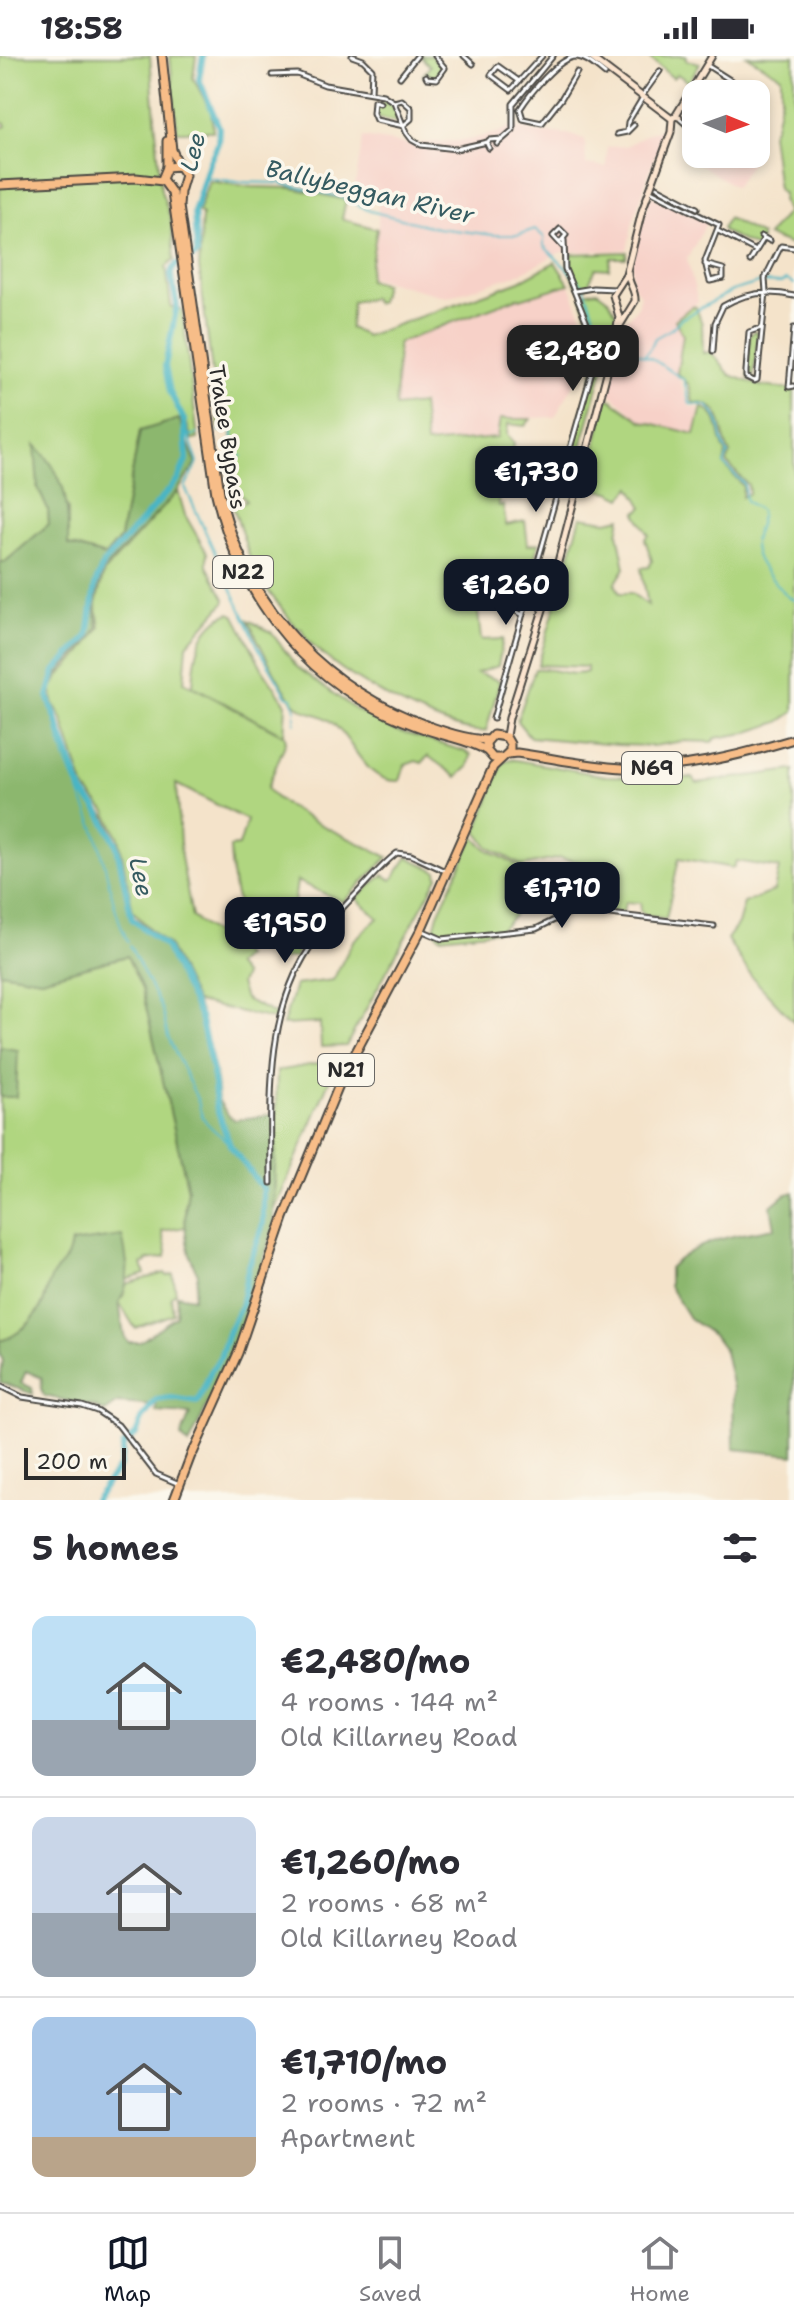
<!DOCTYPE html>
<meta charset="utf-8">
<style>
:root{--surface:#fff;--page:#f2f2f3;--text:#2b2b33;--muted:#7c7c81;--line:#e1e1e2;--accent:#111827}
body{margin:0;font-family:"Shantell Sans",sans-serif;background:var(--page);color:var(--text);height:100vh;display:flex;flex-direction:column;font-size:30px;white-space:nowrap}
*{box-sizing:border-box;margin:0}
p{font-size:26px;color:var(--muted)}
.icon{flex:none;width:44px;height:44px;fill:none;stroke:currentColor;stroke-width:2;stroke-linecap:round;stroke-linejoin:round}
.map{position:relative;height:1444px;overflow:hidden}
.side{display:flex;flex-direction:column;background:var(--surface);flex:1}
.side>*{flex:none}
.needle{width:52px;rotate:91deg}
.controls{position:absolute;left:682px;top:24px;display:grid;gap:16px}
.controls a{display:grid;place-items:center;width:88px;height:88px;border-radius:16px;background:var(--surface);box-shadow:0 4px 12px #0003;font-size:40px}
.scale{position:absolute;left:24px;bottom:20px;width:102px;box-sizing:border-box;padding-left:8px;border:4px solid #2b2b2b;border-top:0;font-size:22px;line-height:28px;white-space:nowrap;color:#2b2b2b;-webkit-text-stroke:6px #fbf7ec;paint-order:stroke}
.price{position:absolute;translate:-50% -68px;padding:0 18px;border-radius:16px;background:var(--accent);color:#fff;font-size:26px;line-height:52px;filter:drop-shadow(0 2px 4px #0008)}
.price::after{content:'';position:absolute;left:50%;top:48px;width:24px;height:18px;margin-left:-12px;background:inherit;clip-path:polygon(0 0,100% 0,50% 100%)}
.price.current{background:#222;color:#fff}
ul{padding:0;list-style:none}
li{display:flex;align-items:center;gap:24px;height:200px;padding:0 32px}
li+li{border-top:2px solid var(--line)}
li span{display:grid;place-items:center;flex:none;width:224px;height:160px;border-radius:16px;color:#555}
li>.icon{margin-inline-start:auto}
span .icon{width:96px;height:96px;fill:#fffc;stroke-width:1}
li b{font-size:34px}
h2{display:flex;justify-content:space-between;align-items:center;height:96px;padding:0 32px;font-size:34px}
.status{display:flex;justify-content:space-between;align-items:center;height:56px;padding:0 40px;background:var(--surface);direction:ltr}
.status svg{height:22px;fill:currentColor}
.dock{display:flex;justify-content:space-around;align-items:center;height:112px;border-top:2px solid var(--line);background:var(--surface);font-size:22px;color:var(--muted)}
.dock a{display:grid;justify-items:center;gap:4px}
.dock .current{color:var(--accent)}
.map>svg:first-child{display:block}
.built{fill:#f7d1c8}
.green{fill:#b0d680;stroke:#6e8056;stroke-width:2}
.forest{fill:#8cb76e;stroke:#5c714c;stroke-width:2}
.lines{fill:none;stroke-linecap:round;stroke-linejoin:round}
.stream{stroke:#48b5c4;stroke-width:2}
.river{stroke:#48b5c4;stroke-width:6}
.minor-casing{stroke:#494743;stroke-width:7}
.secondary-casing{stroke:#494743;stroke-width:9}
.primary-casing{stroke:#494743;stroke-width:11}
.trunk-casing{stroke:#494743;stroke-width:11}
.minor{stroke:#fff;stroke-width:3}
.secondary{stroke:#fce5cf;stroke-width:5}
.primary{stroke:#f7bd88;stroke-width:7}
.trunk{stroke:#f7bd88;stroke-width:7}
.labels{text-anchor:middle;stroke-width:7;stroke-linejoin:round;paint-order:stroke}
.shield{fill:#fbf7ec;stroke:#696865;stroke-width:2}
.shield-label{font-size:20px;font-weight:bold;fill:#2b2b2b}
.street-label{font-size:22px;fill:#2b2b2b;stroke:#fbf7ec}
.water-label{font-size:24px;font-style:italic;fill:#355b61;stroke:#fbf7ec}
</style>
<div class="status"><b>18:58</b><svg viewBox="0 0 49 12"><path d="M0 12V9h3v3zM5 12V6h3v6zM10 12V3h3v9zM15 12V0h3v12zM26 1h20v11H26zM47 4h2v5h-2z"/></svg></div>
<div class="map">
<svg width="794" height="1444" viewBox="0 0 794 1444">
<rect width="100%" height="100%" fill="#fbf7ec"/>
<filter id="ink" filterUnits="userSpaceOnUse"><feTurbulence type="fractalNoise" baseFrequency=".0125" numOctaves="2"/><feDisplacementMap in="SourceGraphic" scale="16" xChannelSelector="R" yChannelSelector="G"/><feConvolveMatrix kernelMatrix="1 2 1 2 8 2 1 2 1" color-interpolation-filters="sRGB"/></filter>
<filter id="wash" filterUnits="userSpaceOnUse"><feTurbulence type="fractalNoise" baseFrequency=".006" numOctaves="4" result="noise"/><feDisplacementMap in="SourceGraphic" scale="32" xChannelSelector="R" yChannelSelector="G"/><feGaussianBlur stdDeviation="1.8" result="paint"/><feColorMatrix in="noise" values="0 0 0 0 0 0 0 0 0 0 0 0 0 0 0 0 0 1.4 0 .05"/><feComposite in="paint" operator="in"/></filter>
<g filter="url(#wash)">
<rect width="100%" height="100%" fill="#f4e3ca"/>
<path class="built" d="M512 70 537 76 567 78 585 83 586 108 606 111 607 91 626 90 649 77 664 73 633 165 627 194 561 196 519 218 447 241 370 221 378 176V144L354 136 363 81 417 90 422 87 468 84 496 77Z
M696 73V98H750L754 102 735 131 682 97Z
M651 140 707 166 687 203 698 246 675 264 683 279 677 317 690 351 699 352 695 378 642 365 608 336 624 266 637 252 640 239 632 228V209L638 176Z
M570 229 589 280 575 326 555 361 499 363 497 381 426 387 423 346 395 350 400 287 517 243 521 244Z"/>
<path class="green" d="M0 0H150L161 134 171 164 174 204 166 211 171 251 182 253 198 383 192 384 185 362 140 375 120 482 106 500 68 489V452L38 432 48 454 49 468 5 506H0V72L6 70 5 67 0 66Z
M170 0H196L193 22 211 55 213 75H177Z
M420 0H432L442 10 435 22 427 17 422 20 430 10Z
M647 0H687L686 4 700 7 689 26 677 18 673 22Z
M747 0H794V190L767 180 787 156 782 144 783 137 778 133 771 77 775 70 781 41V20Z
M374 41C388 45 398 51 398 66L377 62 376 51 381 50 383 46Z
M209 125 251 131 292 132 346 144 342 163 377 173 368 224 384 228 380 246 375 248 373 242 352 246 350 272 366 280 520 225 555 206 569 228 520 243 519 241 398 287 395 351 422 348 426 388 497 382 500 363H531L525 370 508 368 507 379 514 388 512 398 496 411 499 450 503 449 506 469 525 465 528 489 539 487 523 543 511 541V537L504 535 503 538H499L498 544 492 540 477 547 481 584 503 583 498 610 477 617 500 625 486 675C450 681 313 608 302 573L297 572 255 518 233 450 246 445 236 432 232 373 219 372 199 211 202 159 198 156Z
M728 162 761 179V185L758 184 757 192 724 176 722 172Z
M627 196 626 202H611L609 213 596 212 587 231 576 229 568 213V203L572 198Z
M597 235 609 244 618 261 571 425 564 423 596 304 594 279 581 241 588 236Z
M692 250 696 251 702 268 703 297 711 296 730 319 761 330 794 334V656L779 666 746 677 716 682 712 686 683 685 653 690 617 689 530 681 517 665 535 613C552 611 571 622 587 616V611L538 609 581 461 607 465 621 462 618 477 625 512 615 528 620 537H631L648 549 641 512 649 511 652 505 645 483 649 479 636 457 643 451 631 431 622 442 610 436 587 432 606 343H610L642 365 695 378 702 351C723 360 716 380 726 397L724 408 743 430 742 441 749 437 748 429 727 407 730 397C718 377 727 345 693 347L689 329 677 317 683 279 675 264Z
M755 275 758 277 753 323 748 321 750 279Z
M178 435 185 459 207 497V510L225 543 224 547 187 589 184 626 285 680 286 686 267 732C278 753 363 788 388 801L343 846 297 825 294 847 296 901 280 903C240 868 232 844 230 791L239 790 247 764 176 728 181 801 192 861 245 900 235 909 244 920 240 928 245 943 275 958 277 964 196 946 168 889 159 883 133 855 119 782 106 755 85 733 62 663 53 646 52 632 59 620 81 597 100 571 96 548 104 516Z
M230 557 235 560 262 612 286 648 284 679 193 630C194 602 199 568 230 557Z
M248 564 271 576 297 611 356 654 394 674 464 695 471 699 468 711 457 721 428 700 422 707 416 705 405 709 400 725C362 727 354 680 327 663 319 657 306 657 299 651 284 639 257 583 248 564Z
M510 703 606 720 693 722 697 727 794 714V966L751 920 727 883 738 868 744 847 774 835 779 812 736 805 733 812 679 802 666 863 646 859 640 855 641 847 625 846 623 856 585 852 584 807 560 802 523 810 489 791 477 776 502 708Z
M474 781 488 794 522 812 514 860 498 875 440 881 434 873 438 858Z
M408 801 437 815 438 821 346 990 321 991 320 967 283 969 295 929 333 924 353 885 378 862 356 842 383 819 392 824Z
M127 900 142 933 188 1134 185 1151 186 1171 162 1175 167 1195 166 1201 147 1204V1206L142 1208 145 1218 126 1224 128 1206 68 1204 53 1219 42 1249 30 1266 13 1281 0 1285V916L41 923Z
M338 1004 274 1155 277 1015Z
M165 1217 167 1220 173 1218 176 1237 171 1240 173 1258 135 1272 119 1246 124 1238 126 1228Z"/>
<path class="forest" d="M179 363 196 407 178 435 102 516 95 548 98 571C86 596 56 610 49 637L83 735 106 760 119 789 130 854 134 861 168 889 200 956 215 1015 218 1044 229 1060 235 1064 276 1058 274 1171 237 1283 189 1389 181 1381 190 1358 156 1356 157 1350 118 1347 105 1356 93 1350 44 1340 41 1333 42 1322 26 1315 21 1327 32 1332 33 1338 0 1326 3 1305 0 1298V1285C18 1280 33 1266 42 1249 47 1240 47 1228 53 1219 63 1204 67 1209 71 1187L122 1180C127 1202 132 1226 119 1246L124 1280 128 1286H140L176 1260 177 1239 193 1242 198 1218C184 1193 183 1161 188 1133L142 933 127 900 41 923 0 916V506H5L49 468 48 454 38 432 35 389C66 418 69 448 68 489L105 500 120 482 140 375Z
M0 991 18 994 16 1041H0Z
M794 1136V1399L734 1393 733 1333 725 1295 714 1280 689 1262 669 1230V1212C698 1183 736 1179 775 1172L771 1150 784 1139Z"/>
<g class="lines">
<path class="stream" d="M204 121 238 126 280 127 342 141 370 155 437 172 494 179H518L535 173 544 181V190L584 230 599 275 608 287
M620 291 651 302 684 324 690 348 706 349C726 366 716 378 728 398L724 408 744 428C748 446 738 441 760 454 763 465 755 475 754 486 753 509 775 524 788 541L794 544
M644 300 651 291 655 282 671 273 681 263 732 235 762 226 781 227 787 224 794 228
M184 364 198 407 185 431 258 591 287 640 292 642 296 655
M219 375 233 373 232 400H242
M188 380 198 378
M55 658C58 700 84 740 97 780 108 816 112 853 128 886
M295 667V657
M130 890 162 954 168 981 199 1047C200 1068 218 1075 230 1089"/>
<path class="river" d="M193 201 197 198 194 156 209 107 218 87 219 71 199 23 203 0
M94 1444 120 1410 123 1390 136 1378 142 1363 156 1344 171 1342 198 1346 211 1315 220 1301 229 1274 241 1250 248 1213 263 1168V1133L230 1089 216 1050 213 1016 200 961 165 890 132 863 116 787 97 752 82 736 48 640 55 615 88 580 95 529 103 508 178 424 187 402 184 364 170 336 165 310 177 249 171 219 172 214 177 208"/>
</g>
</g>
<g filter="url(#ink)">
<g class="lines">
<g class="minor-casing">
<path id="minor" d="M352 0 363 4 372 13 371 36
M464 0 473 8
M708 10 752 38
M577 16 561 43 542 67 523 63 520 53C529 39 559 0 577 1 588 2 597 12 605 18
M272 19 297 18 325 29 383 39 394 46 406 76 412 84 421 89 456 93 487 86
M426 20 427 22 437 23 445 12 435 0
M400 21 417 0
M519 25 498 10 491 19 511 34 542 0
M642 40 660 15
M756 40 759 46 756 57
M394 46 402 44 411 52V63L405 68
M380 47 374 45 373 57 376 64 404 70
M680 63 696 77
M627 76 628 66 643 41
M617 78 627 76 634 69
M497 88 513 74V48L553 0
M489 92 487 88 489 84 502 83
M657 131 697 152
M649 134 719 169 705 205C706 211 708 218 710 225L723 222V213L705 208
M718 175 756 195 764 182
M761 180 770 185
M560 186 566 179 560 173 553 180 563 191
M750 205 756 195
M575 235 593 232 615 233
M761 272 749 276 746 315V321L754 325 757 324 766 236 765 222 781 190 794 192
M794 272 789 331 794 330
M713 295 715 267 723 250C746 236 769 234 794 240
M508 551 523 559
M493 663 595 305 593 282 565 213 564 184
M421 874 442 883 526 874 536 873 575 854 714 870
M271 1127C271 1049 264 962 309 893 321 874 338 857 353 841 367 827 381 809 397 797L411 799 445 815
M0 1330 22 1341 82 1350 97 1355 118 1369 156 1418 177 1427"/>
</g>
<g class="secondary-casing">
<path id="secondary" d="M589 0 672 63
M676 59 712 0
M619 271 635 245C636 234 628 228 628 217
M506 680 509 662 558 506 611 301 619 261 613 239 626 219 642 155 671 76 672 63 675 60 679 61"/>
</g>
<g class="primary-casing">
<path id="primary" d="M162 0 172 94 179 110
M167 85V111
M508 698 517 697C552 702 587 710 622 712 682 714 738 700 794 683"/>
</g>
<g class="trunk-casing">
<path id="trunk" d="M0 129 136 122 163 125
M487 695C473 686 456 683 440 678 423 673 405 666 389 659 298 617 238 534 216 438L172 137 162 123 167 111 179 110 185 119 180 136 179 150 220 437C243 541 312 622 411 663 435 673 462 683 488 684
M193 1397 238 1297 284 1162 341 1024 421 874 493 711 510 695V688L506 681 493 679 486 687 487 695 493 702H502
M174 1444 193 1394"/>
</g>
<use href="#minor" class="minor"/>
<use href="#secondary" class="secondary"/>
<use href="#primary" class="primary"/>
<use href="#trunk" class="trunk"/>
</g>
</g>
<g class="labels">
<g class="shield">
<rect x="213" y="500" width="60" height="32" rx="6"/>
<rect x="622" y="696" width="60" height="32" rx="6"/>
<rect x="318" y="998" width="56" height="32" rx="6"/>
</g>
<g class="shield-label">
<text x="243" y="523">N22</text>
<text x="652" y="719">N69</text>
<text x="346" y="1021">N21</text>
</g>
<g class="street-label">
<text transform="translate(228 381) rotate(81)" y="8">Tralee Bypass</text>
</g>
<g class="water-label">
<text transform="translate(193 96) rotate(-76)" y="8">Lee</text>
<text transform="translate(370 136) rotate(13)" y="8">Ballybeggan River</text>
<text transform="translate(141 821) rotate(78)" y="8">Lee</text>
</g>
</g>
</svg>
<div class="controls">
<a><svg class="needle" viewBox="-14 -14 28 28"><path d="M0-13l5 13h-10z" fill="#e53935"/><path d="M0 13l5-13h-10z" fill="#7c7c81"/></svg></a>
</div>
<div class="scale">200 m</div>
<b class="price current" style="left:573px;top:337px">€2,480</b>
<b class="price" style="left:536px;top:458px">€1,730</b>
<b class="price" style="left:506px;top:571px">€1,260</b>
<b class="price" style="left:562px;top:874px">€1,710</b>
<b class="price" style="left:285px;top:909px">€1,950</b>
</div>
<section class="side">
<h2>5 homes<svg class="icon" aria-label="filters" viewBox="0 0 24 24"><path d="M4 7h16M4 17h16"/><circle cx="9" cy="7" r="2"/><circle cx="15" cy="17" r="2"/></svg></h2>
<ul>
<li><span style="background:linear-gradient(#bfe0f5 65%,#9aa5b1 0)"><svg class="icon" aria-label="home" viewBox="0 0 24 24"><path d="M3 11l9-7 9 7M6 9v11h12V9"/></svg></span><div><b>€2,480/mo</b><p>4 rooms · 144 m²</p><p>Old Killarney Road</p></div></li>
<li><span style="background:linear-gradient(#c9d6e8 60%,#9aa5b1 0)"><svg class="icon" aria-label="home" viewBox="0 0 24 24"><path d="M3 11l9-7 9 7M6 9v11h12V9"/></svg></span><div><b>€1,260/mo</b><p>2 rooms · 68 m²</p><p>Old Killarney Road</p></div></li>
<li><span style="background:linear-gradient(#a9c7e8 75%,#b9a48a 0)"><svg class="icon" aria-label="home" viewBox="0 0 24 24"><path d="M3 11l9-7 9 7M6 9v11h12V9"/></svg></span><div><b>€1,710/mo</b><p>2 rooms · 72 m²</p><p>Apartment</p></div></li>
</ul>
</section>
<nav class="dock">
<a class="current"><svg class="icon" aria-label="map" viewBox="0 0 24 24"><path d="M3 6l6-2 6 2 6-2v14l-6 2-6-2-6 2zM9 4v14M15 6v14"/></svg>Map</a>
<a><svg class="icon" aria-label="saved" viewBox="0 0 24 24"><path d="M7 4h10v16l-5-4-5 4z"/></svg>Saved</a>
<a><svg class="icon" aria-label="home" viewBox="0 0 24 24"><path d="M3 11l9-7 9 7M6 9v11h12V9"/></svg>Home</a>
</nav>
